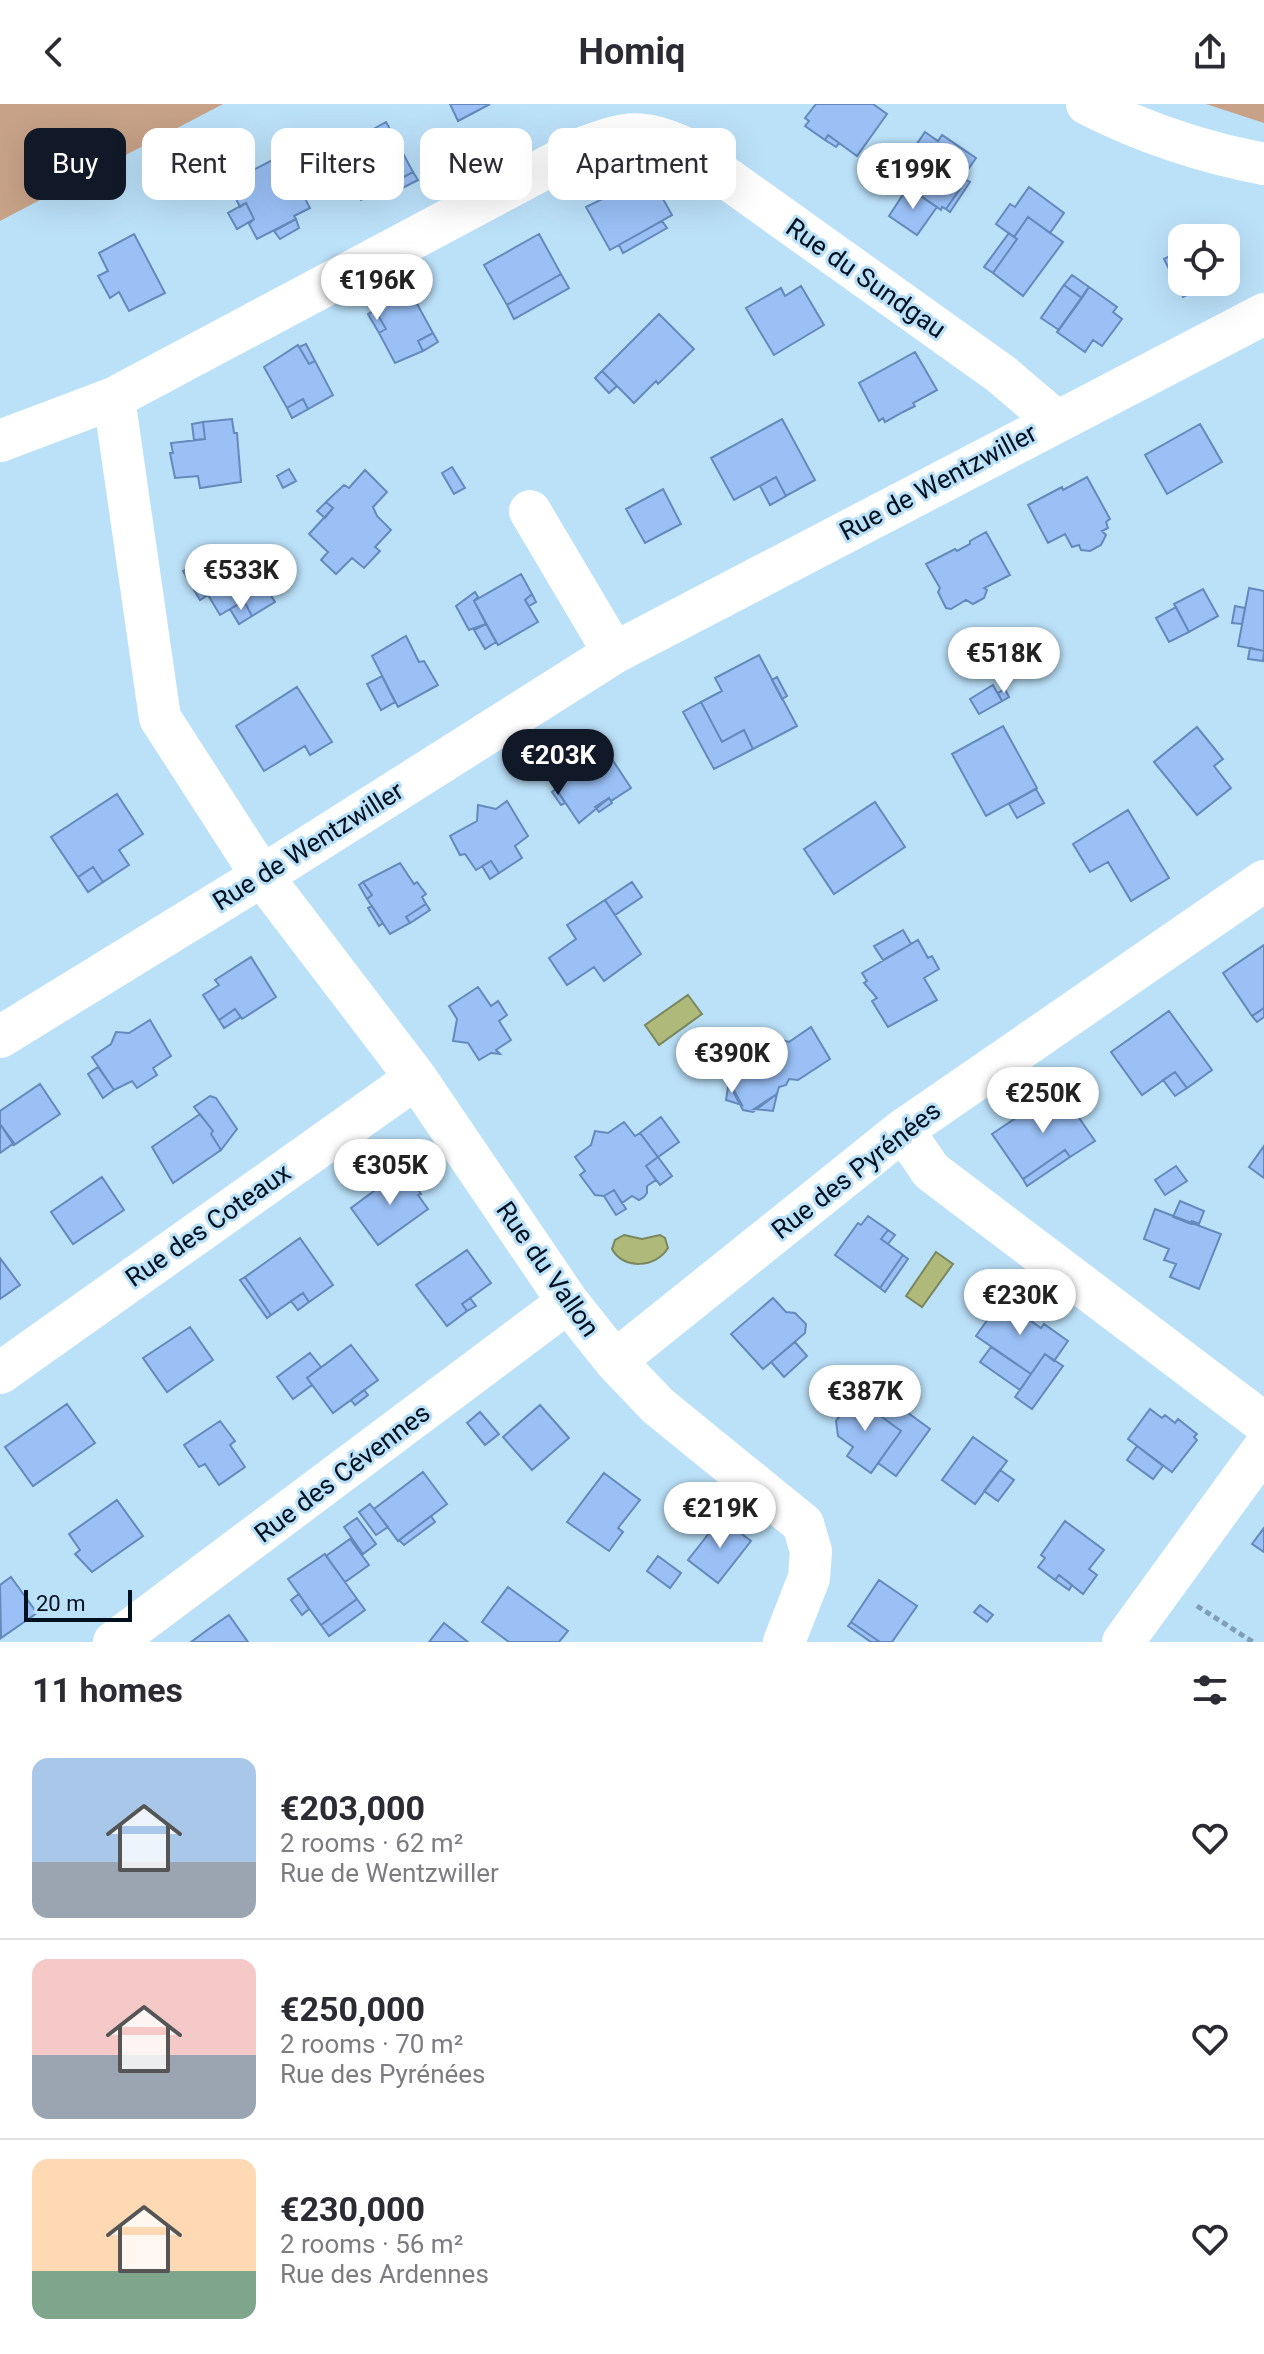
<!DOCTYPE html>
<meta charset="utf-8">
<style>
:root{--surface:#fff;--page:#f2f2f3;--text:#2b2b33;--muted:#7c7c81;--line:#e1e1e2;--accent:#111827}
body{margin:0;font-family:Roboto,sans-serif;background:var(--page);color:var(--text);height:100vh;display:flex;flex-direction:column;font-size:30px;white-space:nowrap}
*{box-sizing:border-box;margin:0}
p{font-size:26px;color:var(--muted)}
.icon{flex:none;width:44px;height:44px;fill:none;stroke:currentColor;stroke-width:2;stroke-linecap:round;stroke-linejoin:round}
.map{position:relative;height:1538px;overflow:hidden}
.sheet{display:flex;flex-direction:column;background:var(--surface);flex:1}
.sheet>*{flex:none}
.guide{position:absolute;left:24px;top:24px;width:800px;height:72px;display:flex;gap:16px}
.buttons{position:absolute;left:1168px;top:120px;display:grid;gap:16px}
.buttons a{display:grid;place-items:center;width:72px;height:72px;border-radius:16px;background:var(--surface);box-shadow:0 8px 32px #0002;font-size:40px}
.scale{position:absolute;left:24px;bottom:20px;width:108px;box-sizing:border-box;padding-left:8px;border:4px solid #00101e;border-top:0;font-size:22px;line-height:28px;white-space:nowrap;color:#00101e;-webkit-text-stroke:6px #bbe1f9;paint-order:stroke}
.price{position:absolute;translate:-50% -68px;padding:0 18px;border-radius:28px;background:#fff;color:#222;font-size:26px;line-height:52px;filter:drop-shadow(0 2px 4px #0008)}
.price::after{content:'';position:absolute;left:50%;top:48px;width:24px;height:18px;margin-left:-12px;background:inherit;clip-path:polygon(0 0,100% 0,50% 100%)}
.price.on{background:var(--accent);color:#fff}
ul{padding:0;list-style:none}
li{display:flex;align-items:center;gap:24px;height:200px;padding:0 32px}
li+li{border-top:2px solid var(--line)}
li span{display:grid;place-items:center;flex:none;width:224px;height:160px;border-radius:16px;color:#555}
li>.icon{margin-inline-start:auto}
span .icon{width:96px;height:96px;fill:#fffc;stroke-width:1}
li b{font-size:34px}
h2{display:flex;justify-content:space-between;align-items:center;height:96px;padding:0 32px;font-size:34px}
.tag{padding:0 28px;border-radius:16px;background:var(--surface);box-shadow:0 8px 32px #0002;font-size:28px;line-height:72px}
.tag.on{background:var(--accent);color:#fff}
header{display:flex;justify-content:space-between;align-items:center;height:104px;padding:0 32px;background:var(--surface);font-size:36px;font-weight:700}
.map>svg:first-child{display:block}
.green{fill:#c7a288}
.water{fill:#afba7a;stroke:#7a875e;stroke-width:2}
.building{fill:#9ac0f6;stroke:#6489bb;stroke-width:2}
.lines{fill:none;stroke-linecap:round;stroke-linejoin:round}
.path{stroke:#809fb4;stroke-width:5;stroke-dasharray:6 4;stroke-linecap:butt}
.minor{stroke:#fff;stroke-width:42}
.labels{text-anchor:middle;stroke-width:6;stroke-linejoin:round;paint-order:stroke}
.street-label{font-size:26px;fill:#00101e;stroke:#bbe1f9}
</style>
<header><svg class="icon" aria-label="back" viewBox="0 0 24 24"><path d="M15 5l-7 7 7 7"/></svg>Homiq<svg class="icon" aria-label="share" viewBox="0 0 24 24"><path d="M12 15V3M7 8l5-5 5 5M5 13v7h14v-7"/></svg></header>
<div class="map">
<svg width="1264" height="1538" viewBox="0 0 1264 1538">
<rect width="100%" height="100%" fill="#bbe1f9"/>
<path class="green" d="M0 0H223L0 117Z
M1206 0H1264V19Z"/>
<path class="water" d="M688 891 702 910 659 941 645 921Z
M624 1131 642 1135 660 1131 665 1134 668 1144C656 1164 623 1166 612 1145L615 1136Z
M936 1148 953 1160 922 1203 906 1192Z"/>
<path class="building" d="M450 0H490L458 17Z
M816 0H873L887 10 857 52 828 31 825 36 805 22 809 17 805 14Z
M386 18 391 27 365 41 361 32Z
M391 27 413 68 361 96 339 56Z
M925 28 938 37 942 31 976 54 963 73 966 76 946 105 942 103 941 106 907 83 919 65 906 56Z
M828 31 839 39 836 43 825 36Z
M282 51 310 104 294 112 296 115 257 135 249 120 254 115 246 99 240 103 228 79Z
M413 68 418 76 385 93 381 86Z
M648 68 672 111 610 146 586 103 617 88Z
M966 76 970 78 950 108 946 105Z
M908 83 937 103 917 131 889 112Z
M1029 83 1064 109 1050 129 1028 113 1014 133 996 120 1010 100 1015 103Z
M246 99 254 115 237 125 228 109Z
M1028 113 1063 138 1023 192 993 169 1017 135 1014 133Z
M296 115 299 124 280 135 274 127Z
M662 117 667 124 623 149 619 141Z
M1009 129 1017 135 993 169 984 163Z
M134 130 165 189 129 207 119 188 110 194 98 172 108 167 99 149Z
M539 130 561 170 507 201 484 161Z
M1182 146V178H1214L1183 193 1164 155Z
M561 170 569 184 514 215 507 201Z
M1072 171 1089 183 1082 194 1064 181Z
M1064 181 1082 194 1059 226 1041 214Z
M801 182 824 221 774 251 746 204 781 184 785 192Z
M1089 183 1117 203 1113 208 1122 215 1102 242 1093 236 1085 248 1057 228Z
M410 187 433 229 418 237 423 247 395 259 379 229 386 225 375 206Z
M375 206 386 225 379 229 368 210Z
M659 210 694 245 658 280 656 277 634 299 602 267Z
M433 229 438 238 423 247 418 237Z
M306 240 315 257 309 260 299 243Z
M298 241 309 260 315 257 333 291 308 305 303 295 287 304 264 263Z
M915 248 937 286 913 299 915 302 903 308 885 318 883 314 879 317 859 279Z
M602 267 617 282 609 289 595 274Z
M303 295 308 305 292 314 287 304Z
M232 315 234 329H237L241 378 200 384 198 372 175 374 170 349H173L171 339 205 335 203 318Z
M782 315 815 376 786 392 776 373 734 396 711 354Z
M203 318 205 335 194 336 192 320Z
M1200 320 1222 358 1167 390 1145 351Z
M452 363 465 384 454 390 442 369Z
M289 365 296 377 283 384 277 372Z
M365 366 387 388 373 403 377 412 391 426 375 443 380 447 364 464 352 454 336 470 321 456 328 448 309 430 333 404 326 398 344 381 349 384Z
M776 373 786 392 770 401 760 382Z
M1087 373 1110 415 1106 418 1108 424 1102 427 1106 431 1101 441 1090 447 1081 446 1079 441 1072 443 1065 430 1048 439 1028 401 1062 383 1063 386Z
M663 385 681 420 645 439 626 405Z
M326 398 333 404 325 414 317 407Z
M986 428 1010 471 984 484 987 486 984 494 973 500 966 496 951 505 946 504 938 488 940 484 926 460 955 445 957 447 970 440V437Z
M244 448 275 498 252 512 244 497 220 511 208 491 200 496 183 467 210 451 218 464Z
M521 470 532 490 525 496 538 518 498 541 474 497Z
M1249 484 1264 487V547L1238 542Z
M1203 485 1218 512 1189 528 1174 500Z
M475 488 478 493 474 497 486 520 469 526 456 502Z
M532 490 536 498 529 502 525 496Z
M244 497 252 512 239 520 230 505Z
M1235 502 1245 504 1242 520 1232 519Z
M1176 503 1189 528 1169 538 1156 514Z
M486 520 496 538 485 545 474 526Z
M406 532 419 558 424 557 438 581 398 603 372 552Z
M1250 544 1264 547 1263 557 1248 555Z
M759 551 797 622 753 645 744 626 722 638 701 598 722 587 715 574Z
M382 572 395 598 381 606 367 580Z
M777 573 787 592 782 595 772 576Z
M993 581 1002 597 979 610 970 595Z
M297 583 332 638 310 651 305 642 264 667 236 622Z
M1005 585 1009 593 1002 597 998 589Z
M701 598 722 638 744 626 753 645 714 665 683 608Z
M1003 622 1037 684 986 712 952 650Z
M1197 623 1223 655 1214 662 1231 684 1197 711 1154 658Z
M596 631 631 684 611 697 609 694 579 719 543 665 578 645 577 643Z
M575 641 578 645 563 655 561 651Z
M556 685 565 699 561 701 552 688Z
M1036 685 1044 699 1017 714 1009 700Z
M117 690 143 730 119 746 129 761 103 778 93 763 78 773 51 733Z
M609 694 612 699 599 708 595 703Z
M507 697 528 732 515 742 522 754 499 769 491 757 476 766 465 750 460 751 450 732 477 717 478 701 496 705Z
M875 698 905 743 834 790 804 745Z
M1128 706 1169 774 1131 797 1108 758 1090 768 1073 740Z
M491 757 499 769 490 775 482 762Z
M400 759 414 780 417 778 426 790 422 793 426 800 406 813 410 819 390 830 367 795 372 791 363 778Z
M93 763 103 778 88 788 78 773Z
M363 778 372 791 367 795 359 781Z
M632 778 642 793 615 811 605 796Z
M605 796 641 850 604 877 594 863 567 881 549 854 576 835 567 821Z
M426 800 430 806 410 819 406 813Z
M372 802 383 819 379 822 368 804Z
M903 826 911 840 883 856 874 842Z
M918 836 928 854 932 852 939 865 924 874 937 896 888 923 872 897 877 894 864 879 867 877 862 869Z
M1264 841V904L1252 912 1223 869Z
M251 853 276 893 242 915 235 905 219 916 203 891 219 881 215 876Z
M478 883 491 902 498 897 507 911 499 917 511 936 496 946 500 950 491 949 479 956 468 939 453 937 457 915 449 902Z
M1264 904V913L1257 918 1252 912Z
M235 905 241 913 224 924 219 916Z
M1169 907 1212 966 1187 984 1175 968 1142 991 1111 948Z
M150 916 171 952 153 964 157 971 137 984 132 977 114 986 92 953 111 940 116 928 129 929Z
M811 923 830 955 798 976 789 975 786 981 779 983 777 990 753 1008 743 1006 717 957 737 945 742 925 789 938Z
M98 963 114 986 103 994 88 970Z
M1175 968 1187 984 1175 992 1163 976Z
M729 977 742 1001 726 996Z
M40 980 60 1010 14 1041 0 1020V1007Z
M1059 985 1095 1037 1070 1053 1065 1046 1023 1075 992 1030Z
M777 990 773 1007 754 1005Z
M210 992 216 994 237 1025 221 1046 211 1030 213 1027 194 1003Z
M200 1010 213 1027 211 1030 221 1046 173 1079 152 1043Z
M661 1013 679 1038 658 1053 640 1029Z
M624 1018 635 1032 640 1029 658 1053 646 1062 656 1076 647 1082V1089L644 1093 639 1096 632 1092 622 1099 614 1086 604 1092 595 1091 580 1071 585 1067 575 1053 591 1041 595 1027 608 1029Z
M0 1020 14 1039 0 1049Z
M1264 1042V1074L1249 1063Z
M1065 1046 1070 1053 1027 1082 1023 1075Z
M658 1053 672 1072 660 1081 646 1062Z
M1176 1062 1187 1077 1165 1091 1155 1076Z
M404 1065 421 1090 418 1091 428 1105 378 1141 351 1104Z
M102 1073 124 1106 73 1140 51 1108Z
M614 1086 626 1105 616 1111 604 1092Z
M1180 1097 1204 1107 1199 1120 1192 1117 1191 1120 1173 1113Z
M1155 1105 1221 1130 1199 1185 1170 1173 1176 1160 1164 1156 1169 1145 1144 1135Z
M868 1112 888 1126 881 1135 903 1151 880 1184 835 1151 858 1119 861 1121Z
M888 1126 895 1131 888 1140 881 1135Z
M300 1134 333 1181 309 1198 303 1189 271 1211 245 1173Z
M467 1146 491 1179 462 1200 467 1207 447 1222 416 1181Z
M903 1151 908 1155 885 1188 880 1184Z
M0 1154 20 1181 0 1195Z
M245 1173 271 1211 267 1214 240 1176Z
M303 1189 309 1198 298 1206 291 1197Z
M470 1194 476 1202 467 1207 462 1200Z
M773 1194 786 1208 795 1209 806 1220 805 1229 763 1265 731 1230Z
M1002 1195H1006L1020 1204V1209L1041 1224 1044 1220 1068 1237 1054 1257 1045 1250 1031 1270 976 1232Z
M190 1223 213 1256 167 1288 143 1254Z
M795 1238 807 1252 784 1273 771 1258Z
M351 1241 378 1276 333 1309 307 1274Z
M991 1243 1031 1270 1020 1286 980 1258Z
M310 1249 321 1263 307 1274 312 1281 293 1295 277 1273Z
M1045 1250 1063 1262 1032 1305 1015 1293Z
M364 1286 368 1291 355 1301 351 1296Z
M852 1291 901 1327 871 1369 847 1352 853 1343 838 1332 836 1317 841 1310 838 1309Z
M889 1295 930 1325 896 1372 878 1359 901 1327 863 1299Z
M67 1300 95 1339 33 1382 5 1343Z
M540 1301 569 1334 532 1366 503 1333Z
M1150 1305 1162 1314 1165 1311 1175 1319 1178 1315 1197 1330 1194 1333 1197 1336 1172 1368 1128 1335Z
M480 1308 499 1330 485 1341 467 1319Z
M220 1317 235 1337 230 1341 245 1363 219 1381 205 1360 199 1363 184 1341Z
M973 1333 1007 1357 975 1400 942 1376Z
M1137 1342 1163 1362 1153 1375 1127 1356Z
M1000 1366 1014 1376 998 1397 984 1387Z
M423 1368 447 1400 398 1437 374 1405Z
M604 1369 640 1396 618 1424 623 1428 609 1447 567 1418Z
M117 1396 143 1432 92 1468 75 1450 80 1446 69 1430Z
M370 1400 388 1423 376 1431 359 1408Z
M431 1412 435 1418 404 1441 399 1436Z
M357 1414 376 1440 363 1450 344 1423Z
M721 1414 751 1437 718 1479 688 1456Z
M1065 1417 1104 1446 1089 1465 1097 1471 1083 1490 1059 1471 1055 1476 1038 1463 1045 1454 1041 1451Z
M1264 1424V1448L1252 1440Z
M350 1435 369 1461 345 1478 326 1452Z
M325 1450 357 1495 321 1521 288 1475Z
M658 1452 681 1469 670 1484 647 1467Z
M1059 1471 1072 1481 1069 1486 1055 1476Z
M11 1473 37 1509 1 1534 0 1481Z
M879 1476 917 1502 892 1538H880L851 1518Z
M508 1483 568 1527 559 1538H509L482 1518Z
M299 1490 309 1505 302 1511 291 1496Z
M357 1495 365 1506 329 1532 321 1521Z
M980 1501 993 1511 987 1518 974 1508Z
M229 1511 248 1538H191L210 1524Z
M851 1518 880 1538H871L848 1522Z
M444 1519 468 1538H429Z"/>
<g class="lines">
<path class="path" d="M1197 1502 1253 1538"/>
<path class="minor" d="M1087 0C1144 29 1201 48 1264 60
M0 337 114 294
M530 407 614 549
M0 933 262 772 614 549 1264 210
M903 1026 931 1067 1264 1319
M615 1257 903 1026 1264 777
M0 1269 416 974
M114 1538 568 1198
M784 1538 809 1474 811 1447 803 1420 658 1302 615 1257 568 1198 416 974 262 772 160 614 114 294 585 43C628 27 640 25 683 43L1001 270 1056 317
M1123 1538 1264 1344"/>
</g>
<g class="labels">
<g class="street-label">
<text transform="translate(866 174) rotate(35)" y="9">Rue du Sundgau</text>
<text transform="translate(938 378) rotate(-28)" y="9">Rue de Wentzwiller</text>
<text transform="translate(308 742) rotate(-32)" y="9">Rue de Wentzwiller</text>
<text transform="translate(856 1066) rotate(-38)" y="9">Rue des Pyrénées</text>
<text transform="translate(208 1121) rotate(-35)" y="9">Rue des Coteaux</text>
<text transform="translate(548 1165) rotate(55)" y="9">Rue du Vallon</text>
<text transform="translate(342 1369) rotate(-37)" y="9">Rue des Cévennes</text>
</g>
</g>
</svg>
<div class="buttons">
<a><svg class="icon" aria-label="locate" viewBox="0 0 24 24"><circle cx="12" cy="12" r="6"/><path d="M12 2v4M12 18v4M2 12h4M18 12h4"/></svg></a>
</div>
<div class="scale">20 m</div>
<b class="price" style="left:913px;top:107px">€199K</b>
<b class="price" style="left:377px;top:218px">€196K</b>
<b class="price" style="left:241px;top:508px">€533K</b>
<b class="price" style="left:1004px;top:591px">€518K</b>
<b class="price on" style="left:558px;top:693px">€203K</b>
<b class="price" style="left:732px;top:991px">€390K</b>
<b class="price" style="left:1043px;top:1031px">€250K</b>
<b class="price" style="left:390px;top:1103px">€305K</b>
<b class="price" style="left:1020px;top:1233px">€230K</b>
<b class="price" style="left:865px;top:1329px">€387K</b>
<b class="price" style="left:720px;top:1446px">€219K</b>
<div class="guide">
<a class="tag on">Buy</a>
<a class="tag">Rent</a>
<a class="tag">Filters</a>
<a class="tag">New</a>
<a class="tag">Apartment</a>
</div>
</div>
<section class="sheet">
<h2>11 homes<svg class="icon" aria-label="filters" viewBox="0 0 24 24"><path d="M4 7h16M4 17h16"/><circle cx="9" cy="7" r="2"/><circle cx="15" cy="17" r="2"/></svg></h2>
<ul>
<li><span style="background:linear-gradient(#a9c7e8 65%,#9aa5b1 0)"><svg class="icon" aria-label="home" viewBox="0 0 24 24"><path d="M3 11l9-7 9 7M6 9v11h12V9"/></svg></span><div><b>€203,000</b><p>2 rooms · 62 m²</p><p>Rue de Wentzwiller</p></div><svg class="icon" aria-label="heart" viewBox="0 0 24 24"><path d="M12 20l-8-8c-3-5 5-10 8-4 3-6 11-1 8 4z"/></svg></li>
<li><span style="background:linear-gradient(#f6c9c9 60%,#9aa5b1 0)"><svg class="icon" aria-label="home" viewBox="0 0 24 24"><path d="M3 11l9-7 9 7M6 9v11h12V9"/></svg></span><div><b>€250,000</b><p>2 rooms · 70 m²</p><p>Rue des Pyrénées</p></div><svg class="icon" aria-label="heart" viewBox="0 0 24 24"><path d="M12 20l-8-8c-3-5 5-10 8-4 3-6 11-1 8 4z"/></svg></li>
<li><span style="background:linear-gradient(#ffd9b3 70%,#7fa58c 0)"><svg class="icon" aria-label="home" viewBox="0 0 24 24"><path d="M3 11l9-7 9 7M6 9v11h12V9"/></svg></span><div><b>€230,000</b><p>2 rooms · 56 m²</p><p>Rue des Ardennes</p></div><svg class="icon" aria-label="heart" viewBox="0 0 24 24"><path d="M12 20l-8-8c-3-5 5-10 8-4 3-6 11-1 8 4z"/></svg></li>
</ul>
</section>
